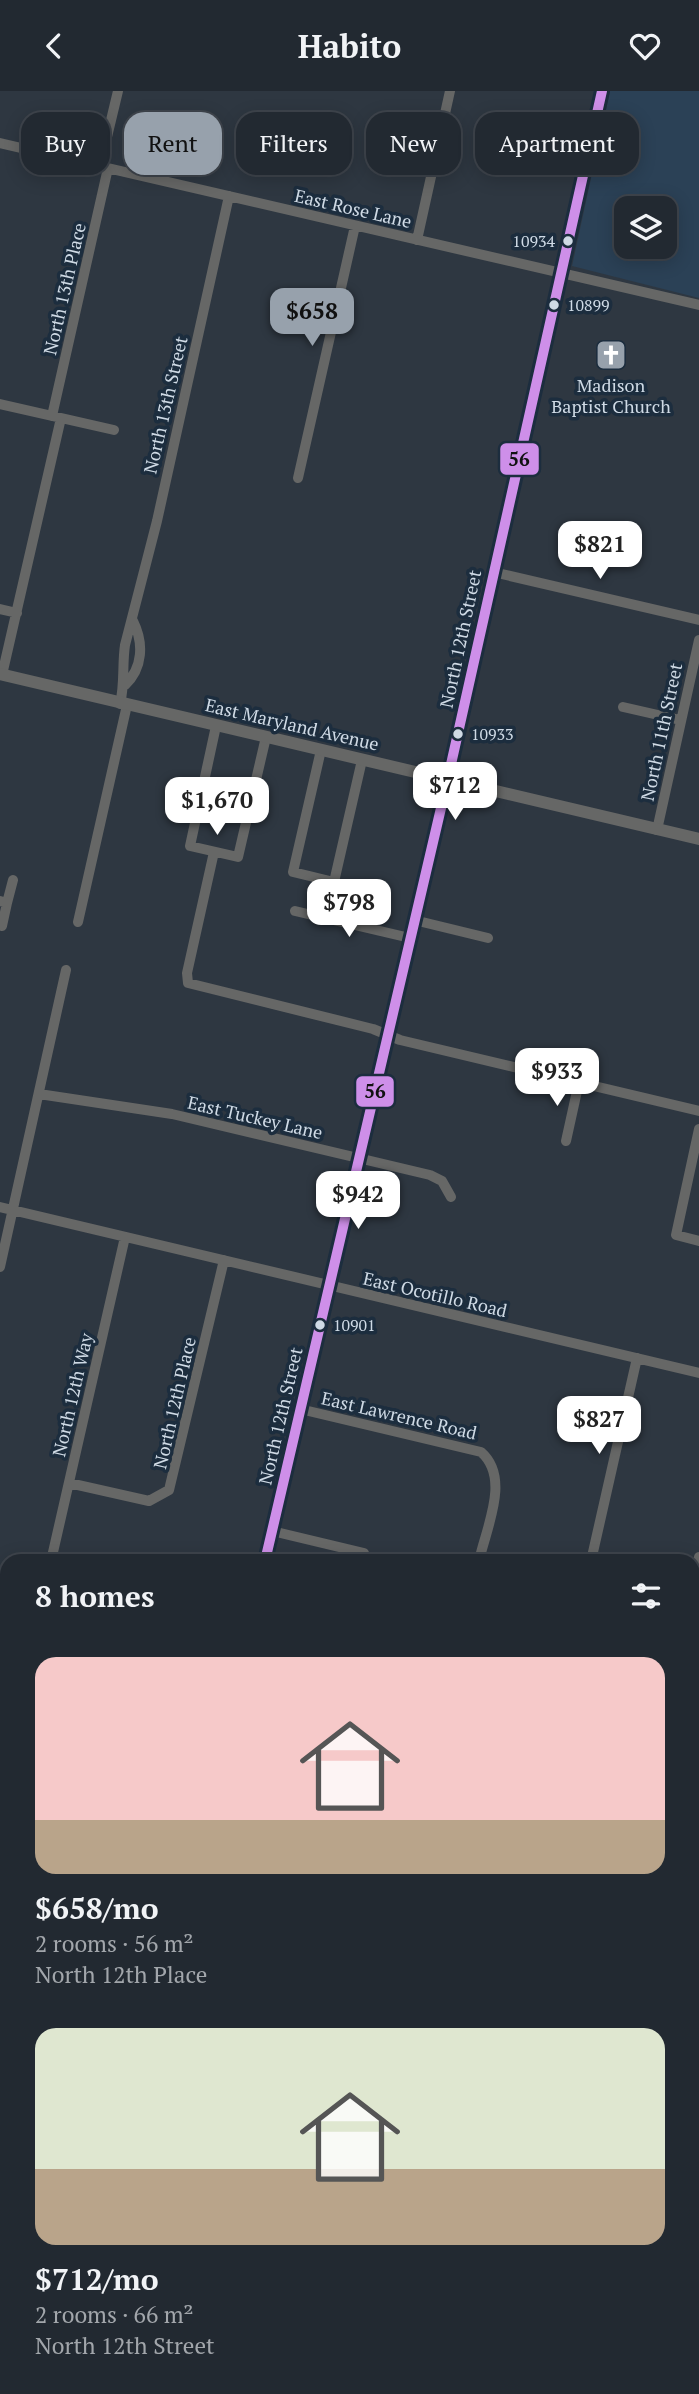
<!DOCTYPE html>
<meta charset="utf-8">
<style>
:root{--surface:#222931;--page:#2e353d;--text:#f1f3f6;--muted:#a2a6ab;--line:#3f454d;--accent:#97a1ac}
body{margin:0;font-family:"PT Serif",serif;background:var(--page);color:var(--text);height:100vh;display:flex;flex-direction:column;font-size:26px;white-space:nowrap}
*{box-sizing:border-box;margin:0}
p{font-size:23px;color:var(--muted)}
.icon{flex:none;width:38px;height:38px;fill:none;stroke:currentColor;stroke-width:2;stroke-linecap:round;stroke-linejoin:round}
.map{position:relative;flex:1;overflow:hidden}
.sheet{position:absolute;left:0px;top:1463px;width:700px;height:840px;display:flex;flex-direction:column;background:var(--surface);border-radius:21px 21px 0 0;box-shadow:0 4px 18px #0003,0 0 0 2px var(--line)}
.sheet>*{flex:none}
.hud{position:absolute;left:21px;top:21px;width:658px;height:63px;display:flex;gap:14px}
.controls{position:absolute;left:614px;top:105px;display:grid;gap:14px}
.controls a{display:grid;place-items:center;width:63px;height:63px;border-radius:14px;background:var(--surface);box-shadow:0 4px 18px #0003,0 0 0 2px var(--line);font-size:35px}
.price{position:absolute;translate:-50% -60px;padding:0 16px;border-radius:14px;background:#fff;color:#222;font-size:23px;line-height:46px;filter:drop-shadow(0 2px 4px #0008)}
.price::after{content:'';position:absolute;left:50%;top:42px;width:21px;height:16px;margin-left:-10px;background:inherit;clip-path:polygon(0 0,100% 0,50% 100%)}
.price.active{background:var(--accent);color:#111}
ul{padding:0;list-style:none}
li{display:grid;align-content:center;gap:14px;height:371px;padding:0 35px}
li span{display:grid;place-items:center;height:217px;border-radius:21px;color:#555}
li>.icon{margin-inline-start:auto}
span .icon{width:126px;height:126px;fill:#fffc;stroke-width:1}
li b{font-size:30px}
h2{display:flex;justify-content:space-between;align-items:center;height:84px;padding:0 35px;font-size:30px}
.tag{padding:0 24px;border-radius:21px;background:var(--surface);box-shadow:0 4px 18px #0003,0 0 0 2px var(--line);font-size:24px;line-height:63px}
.tag.active{background:var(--accent);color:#111}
header{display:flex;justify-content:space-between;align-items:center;height:91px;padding:0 35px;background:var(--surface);font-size:32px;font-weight:700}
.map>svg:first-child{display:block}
.built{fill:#2b4156;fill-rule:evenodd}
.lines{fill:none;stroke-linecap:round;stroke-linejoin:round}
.minor{stroke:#666766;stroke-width:10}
.tertiary{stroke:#666766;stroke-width:12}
.secondary{stroke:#717270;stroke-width:14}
.bus-1-casing{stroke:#1c2d3e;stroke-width:16}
.bus-1{stroke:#ce8fe9;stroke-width:10}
.bus-dot{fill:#cfdae5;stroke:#1c2d3e;stroke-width:2.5}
.labels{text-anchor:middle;stroke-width:7;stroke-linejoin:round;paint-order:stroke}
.bus-label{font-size:16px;fill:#cfdae5;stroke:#1c2d3e;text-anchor:start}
.street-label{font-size:18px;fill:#cfdae5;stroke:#1c2d3e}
.poi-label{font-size:18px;fill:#cfdae5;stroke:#1c2d3e}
.line-badge{stroke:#1c2d3e;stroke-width:2.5}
.pale-badge-label{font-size:19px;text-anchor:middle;font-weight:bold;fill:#111}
</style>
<header><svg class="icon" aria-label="back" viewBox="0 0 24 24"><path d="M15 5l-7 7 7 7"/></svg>Habito<svg class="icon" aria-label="heart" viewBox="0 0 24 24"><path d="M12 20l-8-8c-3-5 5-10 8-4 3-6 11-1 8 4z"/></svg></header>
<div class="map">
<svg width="699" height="2303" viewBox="0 0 699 2303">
<rect width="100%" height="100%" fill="#2e3741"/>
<path class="built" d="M610 0H699V207L572 175ZM626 117H665V156H626Z"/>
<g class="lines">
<path class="minor" d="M0 52 699 214
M100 75 118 0
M417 149 450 0
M0 313 114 339
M52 325 108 77
M298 387 355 135
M493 481 699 529
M0 518 17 522
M2 584 61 327
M125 594C143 577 144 552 133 530
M120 613C125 593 122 574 125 554L157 430 229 105
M623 616 680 629
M216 635 190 755 238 766 266 646
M321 659 293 781 334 791 362 669
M657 739 699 549
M214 761 187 882 188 892 373 938 400 949 699 1020
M0 810 7 812 2 835
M7 812 13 789
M295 820 410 847
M414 829 488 847
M78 831 127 614
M39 1003 172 1023 430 1084 442 1090 451 1106
M699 1038 676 1144 699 1150
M566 1050 579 991
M0 1116 699 1282
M0 1176 66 879
M300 1318 481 1361C511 1387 486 1437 479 1470
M69 1392 149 1410 169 1399 224 1169
M272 1440 364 1462
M51 1470 125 1146
M591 1470 637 1267
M693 1492 699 1466
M693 1949 699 1921
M693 2142 699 2143
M0 2180 7 2182
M693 2275 699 2276
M0 2290 7 2291
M28 2296 57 2303
M223 2296 235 2303
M621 2303 622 2296"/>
<path class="tertiary" d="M0 583 699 748
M265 1470 445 700 602 0
M85 2303 87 2296"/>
<path class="secondary" d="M0 1651 7 1652
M693 1813 699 1815"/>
<g class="bus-1-casing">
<path id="bus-1" d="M265 1470 445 700 602 0"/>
</g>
<use href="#bus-1" class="bus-1"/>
</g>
<defs>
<g id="church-square" transform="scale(1.575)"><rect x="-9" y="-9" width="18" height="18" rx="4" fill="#97a1ac" stroke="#1c2d3e"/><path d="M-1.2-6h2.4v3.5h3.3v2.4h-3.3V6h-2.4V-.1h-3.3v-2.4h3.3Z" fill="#fff"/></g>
</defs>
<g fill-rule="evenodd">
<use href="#church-square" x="611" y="264"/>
</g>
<g class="bus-dot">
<circle cx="568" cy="150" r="6"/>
<circle cx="554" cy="214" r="6"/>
<circle cx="458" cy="643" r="6"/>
<circle cx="320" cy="1234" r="6"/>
</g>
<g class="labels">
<g class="bus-label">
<text x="555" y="156" text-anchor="end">10934</text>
<text x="567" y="220">10899</text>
<text x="471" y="649">10933</text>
<text x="333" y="1240">10901</text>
</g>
<g class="street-label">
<text transform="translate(353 118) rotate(13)" y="6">East Rose Lane</text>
<text transform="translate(65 198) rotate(-77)" y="6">North 13th Place</text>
<text transform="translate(166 314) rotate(-77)" y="6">North 13th Street</text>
<text transform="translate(461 548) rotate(-78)" y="6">North 12th Street</text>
<text transform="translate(292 634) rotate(13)" y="6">East Maryland Avenue</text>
<text transform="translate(662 641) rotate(-78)" y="6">North 11th Street</text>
<text transform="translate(255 1027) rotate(13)" y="6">East Tuckey Lane</text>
<text transform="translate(435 1204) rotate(13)" y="6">East Ocotillo Road</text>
<text transform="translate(73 1304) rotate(-77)" y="6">North 12th Way</text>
<text transform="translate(175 1312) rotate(-77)" y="6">North 12th Place</text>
<text transform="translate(281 1325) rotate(-77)" y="6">North 12th Street</text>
<text transform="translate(399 1325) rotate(13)" y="6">East Lawrence Road</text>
</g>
<g class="poi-label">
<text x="611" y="301">Madison<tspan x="611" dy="21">Baptist Church</tspan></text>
</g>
</g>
<g class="line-badge">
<rect x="499" y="351" width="41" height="34" rx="7" fill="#ce8fe9"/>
<rect x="355" y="984" width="40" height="33" rx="7" fill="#ce8fe9"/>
</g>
<g class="pale-badge-label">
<text x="519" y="375">56</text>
<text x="375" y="1007">56</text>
</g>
</svg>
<div class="controls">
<a><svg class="icon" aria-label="layers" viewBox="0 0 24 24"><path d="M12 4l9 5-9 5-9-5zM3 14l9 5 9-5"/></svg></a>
</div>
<b class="price active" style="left:312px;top:257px">$658</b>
<b class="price" style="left:600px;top:490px">$821</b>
<b class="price" style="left:455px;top:731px">$712</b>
<b class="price" style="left:217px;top:746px">$1,670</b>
<b class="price" style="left:349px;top:848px">$798</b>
<b class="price" style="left:557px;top:1017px">$933</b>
<b class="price" style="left:358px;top:1140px">$942</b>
<b class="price" style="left:599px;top:1365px">$827</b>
<div class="hud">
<a class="tag">Buy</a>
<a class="tag active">Rent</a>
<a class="tag">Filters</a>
<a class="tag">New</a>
<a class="tag">Apartment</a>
</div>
<section class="sheet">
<h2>8 homes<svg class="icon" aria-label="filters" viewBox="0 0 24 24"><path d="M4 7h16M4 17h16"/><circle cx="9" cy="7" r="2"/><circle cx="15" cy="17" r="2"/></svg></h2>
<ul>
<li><span style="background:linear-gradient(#f6c9c9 75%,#b9a48a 0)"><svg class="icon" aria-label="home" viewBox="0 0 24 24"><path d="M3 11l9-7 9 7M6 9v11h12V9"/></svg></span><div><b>$658/mo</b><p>2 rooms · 56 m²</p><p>North 12th Place</p></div></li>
<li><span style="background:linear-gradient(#dfe7d0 65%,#b9a48a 0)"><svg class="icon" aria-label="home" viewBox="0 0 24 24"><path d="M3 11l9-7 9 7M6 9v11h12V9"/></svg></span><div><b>$712/mo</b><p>2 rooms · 66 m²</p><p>North 12th Street</p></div></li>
</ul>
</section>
</div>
